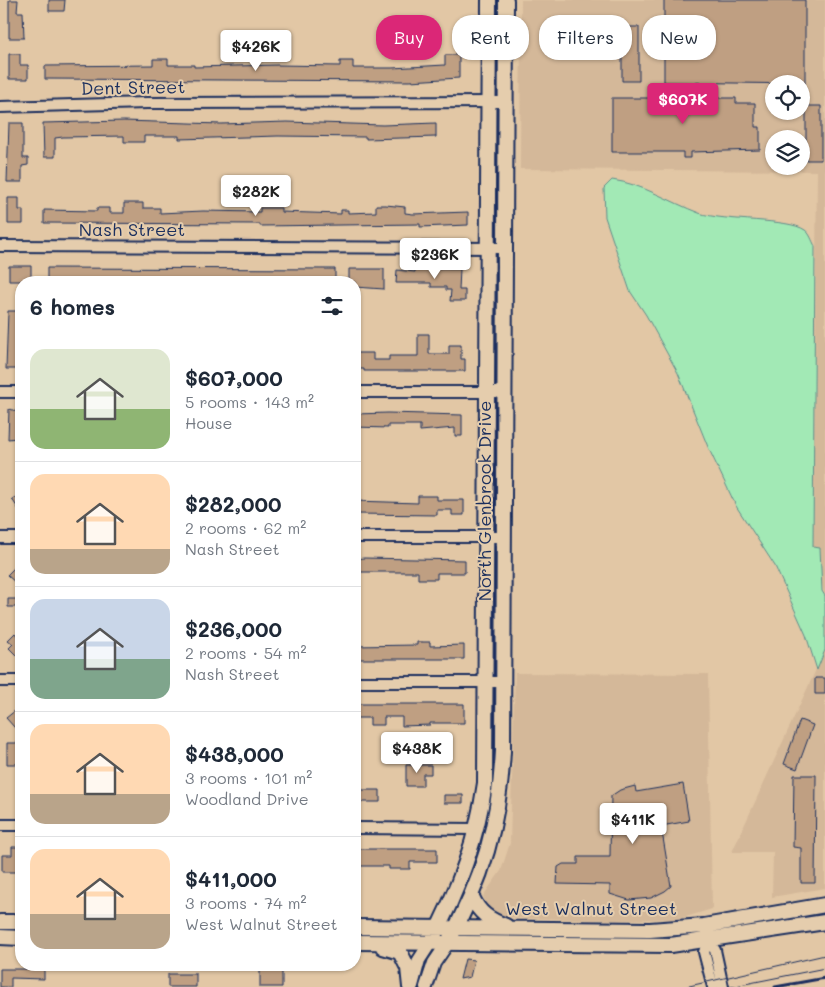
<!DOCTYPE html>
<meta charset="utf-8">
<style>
:root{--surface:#fff;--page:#f6f6f7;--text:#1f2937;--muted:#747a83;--line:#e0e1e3;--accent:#db2777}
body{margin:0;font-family:Mali,sans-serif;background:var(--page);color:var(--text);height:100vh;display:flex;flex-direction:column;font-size:19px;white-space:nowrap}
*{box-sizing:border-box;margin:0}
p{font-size:16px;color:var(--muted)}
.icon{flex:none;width:28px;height:28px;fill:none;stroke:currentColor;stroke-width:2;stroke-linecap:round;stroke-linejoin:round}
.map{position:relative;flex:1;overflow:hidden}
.side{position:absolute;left:15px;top:276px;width:346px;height:695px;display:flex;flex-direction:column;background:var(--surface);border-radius:20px;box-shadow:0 1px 4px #0004}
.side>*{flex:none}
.top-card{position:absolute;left:376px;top:15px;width:374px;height:45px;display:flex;gap:10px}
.fabs{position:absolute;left:765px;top:75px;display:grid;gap:10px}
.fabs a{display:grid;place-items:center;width:45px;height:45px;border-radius:50%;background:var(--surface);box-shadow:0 1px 4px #0004;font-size:25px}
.price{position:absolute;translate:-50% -42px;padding:0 11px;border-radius:5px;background:#fff;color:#222;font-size:16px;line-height:32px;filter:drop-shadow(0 1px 2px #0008)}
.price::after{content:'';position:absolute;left:50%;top:30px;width:15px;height:11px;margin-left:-8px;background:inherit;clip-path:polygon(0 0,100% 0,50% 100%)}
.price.selected{background:var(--accent);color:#fff}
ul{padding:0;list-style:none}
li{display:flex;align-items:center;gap:15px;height:125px;padding:0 15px}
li+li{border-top:1px solid var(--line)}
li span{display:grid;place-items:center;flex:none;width:140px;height:100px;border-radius:15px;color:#555}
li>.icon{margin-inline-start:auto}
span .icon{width:60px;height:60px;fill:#fffc;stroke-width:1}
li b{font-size:21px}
h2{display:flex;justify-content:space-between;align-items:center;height:60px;padding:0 15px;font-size:21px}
.tag{padding:0 18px;border-radius:20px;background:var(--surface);box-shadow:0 1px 4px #0004;font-size:18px;line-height:45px}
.tag.selected{background:var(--accent);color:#fff}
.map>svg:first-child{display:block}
.built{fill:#d4b899;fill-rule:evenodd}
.green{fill:#a2e9b5;stroke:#5e8c8a}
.building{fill:#bf9f82;stroke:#1b2f5e}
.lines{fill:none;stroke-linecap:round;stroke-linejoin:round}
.minor-casing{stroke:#1b2f5e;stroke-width:14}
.tertiary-casing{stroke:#1b2f5e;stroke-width:16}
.secondary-casing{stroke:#1b2f5e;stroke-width:18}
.minor{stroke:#e5cdad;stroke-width:10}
.tertiary{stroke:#e5cdad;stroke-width:12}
.secondary{stroke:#e5cdad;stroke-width:14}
.tram{stroke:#1b2f5e;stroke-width:1}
.rail{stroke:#1b2f5e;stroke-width:3}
.labels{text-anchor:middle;stroke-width:4;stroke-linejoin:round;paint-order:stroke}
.street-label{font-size:18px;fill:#1b2f5e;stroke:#e5cdad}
</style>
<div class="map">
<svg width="825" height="987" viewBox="0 0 825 987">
<rect width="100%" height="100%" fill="#e2c7a5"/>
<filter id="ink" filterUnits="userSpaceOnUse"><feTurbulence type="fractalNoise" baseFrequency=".02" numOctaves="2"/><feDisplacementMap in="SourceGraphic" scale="10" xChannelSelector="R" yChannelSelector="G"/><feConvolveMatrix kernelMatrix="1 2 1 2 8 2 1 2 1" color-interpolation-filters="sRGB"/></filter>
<g filter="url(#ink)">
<path class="built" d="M521 0H825V596L813 547 817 171 520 169ZM774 84H801V111H774ZM774 139H801V166H774Z
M825 650V888L772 897 773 852H732Z
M515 673 708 674 712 909 679 919 611 920 519 918 500 916 488 907 483 896 501 871 510 843Z"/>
<path class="green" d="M612 180C643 184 670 202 699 213 725 222 788 218 805 230 810 233 812 241 815 246L813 547 820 548 822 591 825 596V650L817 670 806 635 775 566 736 506 708 447 678 373 646 315 630 291 605 217 604 188Z"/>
<path class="building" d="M9 0H18L17 12H23L24 38H9Z
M49 0H65L64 11H49Z
M664 0H805V84L664 82Z
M622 27H639V81H622Z
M9 54H20V65H28V79H9Z
M445 55H459V78L410 81 45 79V66L153 65V59H168V65H194V67L278 65 340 66V61H353V68H392L445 65Z
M612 98H736V103H755V127H760V150L691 152V158H683V152H612Z
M806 106H821V160H806Z
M124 121 221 124 287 122 383 125 436 123V137L366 139V137L278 136 179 139V136H144V142H124V136L63 137 55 138V157H44L43 123Z
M9 123H23V158H28V165L22 166V182H7Z
M8 198H19V210H23V224H8Z
M124 203H143V208H160V213L203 211 260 212V208H281V212L341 214V210H348V213L376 212V205H386L405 207V213L413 214 468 212V225L420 227V224L260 226V224L44 223V210L97 211V208H110V213H124Z
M9 266H31V281H9Z
M47 268 335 269V282H289V280H250V282H236V279H221V282H126V279L47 282Z
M349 269H384V289L355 287V282H349Z
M415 269H460L459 290H465V301H450L451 290H446V287H431V283H396L397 270 415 272Z
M8 311H21V329H19L21 369H6Z
M418 334H429V354H449V345H461V359H465V371H364V369H355V353H373V360H389V356H418Z
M9 409 21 412V426H16L17 438 8 439Z
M388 413 462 415V436H455V428L420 431V425H388V428L355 427V414Z
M21 494V513L12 499Z
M418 496H437V500H464V515H452V510H437V515L355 514V501L418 503Z
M364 558 465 560V573H437V579H418V572H355V559Z
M21 561V580L17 584 7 575Z
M8 599H21V607H8Z
M15 633 19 638 21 636V660L9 648 13 644 8 640Z
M417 642H430V646L464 645V659H355V646L417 645Z
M815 678H825V694H815Z
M355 704H464V723H430V725L402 726V717H384V725H370V718H355Z
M21 706V723L15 728 6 718Z
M800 720 813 725 797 769 784 764Z
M7 743H19V764H7Z
M406 765H431V774H423V786H406Z
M794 775H816L815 883H801V848L793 847Z
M683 784 689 821 661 826 671 886 665 891 651 898 629 900 610 894V885L557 884 558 867 563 864H578V857H610L611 796 620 790 635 786 636 792Z
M355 790H380V802H355Z
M444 795H463V803H444Z
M12 847H20V872H2V855H12Z
M355 849H437V862H410V869H389V866H355Z
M465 959 474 960 470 977 460 979Z
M260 965H282V987H260Z
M0 969H44V979L11 978V987H0Z
M168 974H196V987H168Z"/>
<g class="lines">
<g class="minor-casing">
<path id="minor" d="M0 107 147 103 506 102
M0 246 505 248
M0 392H21
M355 392H504
M355 537H503
M0 538H21
M0 681H21
M355 682H502
M0 825H21
M355 828 476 829
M706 934 708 941 715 950 723 987
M708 941 704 952 713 987"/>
</g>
<g class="tertiary-casing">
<path id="tertiary" d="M412 986 419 960 430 943
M426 987 434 963 447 944"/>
</g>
<g class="secondary-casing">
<path id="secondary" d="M472 897C479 913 489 920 506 926
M0 922H21
M355 927 650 930 704 926 825 905
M0 937 21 938
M355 942 671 945 825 922
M430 943C458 892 477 840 485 783L489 0
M447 944C483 880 499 824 503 751L506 0
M383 947 400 952 408 968 410 987"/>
</g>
<use href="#minor" class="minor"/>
<use href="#tertiary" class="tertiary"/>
<use href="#secondary" class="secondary"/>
<path class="tram" d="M685 987 825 955
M730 987 825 968"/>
<path class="rail" d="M775 987 825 978"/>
</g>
</g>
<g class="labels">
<g class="street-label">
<text transform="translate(133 88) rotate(-1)" y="6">Dent Street</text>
<text x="132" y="236">Nash Street</text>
<text transform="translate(485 501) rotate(-90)" y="6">North Glenbrook Drive</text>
<text x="591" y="915">West Walnut Street</text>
</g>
</g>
</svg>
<div class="fabs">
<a><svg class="icon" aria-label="locate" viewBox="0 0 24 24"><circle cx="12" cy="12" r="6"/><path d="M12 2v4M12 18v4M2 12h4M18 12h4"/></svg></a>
<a><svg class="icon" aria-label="layers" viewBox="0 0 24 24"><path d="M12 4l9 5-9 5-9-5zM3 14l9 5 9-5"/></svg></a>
</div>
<b class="price" style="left:256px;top:72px">$426K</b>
<b class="price selected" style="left:683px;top:125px">$607K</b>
<b class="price" style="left:256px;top:217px">$282K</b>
<b class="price" style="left:435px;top:280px">$236K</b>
<b class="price" style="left:417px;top:774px">$438K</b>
<b class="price" style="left:633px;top:845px">$411K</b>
<div class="top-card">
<a class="tag selected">Buy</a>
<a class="tag">Rent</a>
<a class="tag">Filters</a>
<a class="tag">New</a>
</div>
<section class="side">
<h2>6 homes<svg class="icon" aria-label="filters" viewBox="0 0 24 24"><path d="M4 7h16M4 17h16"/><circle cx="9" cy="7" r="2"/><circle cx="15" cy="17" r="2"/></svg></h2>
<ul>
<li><span style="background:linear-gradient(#dfe7d0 60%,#8fb573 0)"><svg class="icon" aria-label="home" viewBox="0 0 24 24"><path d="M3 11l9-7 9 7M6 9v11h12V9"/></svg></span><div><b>$607,000</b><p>5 rooms · 143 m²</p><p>House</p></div></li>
<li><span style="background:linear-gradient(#ffd9b3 75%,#b9a48a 0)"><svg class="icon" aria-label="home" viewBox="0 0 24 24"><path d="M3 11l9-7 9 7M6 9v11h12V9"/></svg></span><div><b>$282,000</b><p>2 rooms · 62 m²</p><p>Nash Street</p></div></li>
<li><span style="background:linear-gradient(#c9d6e8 60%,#7fa58c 0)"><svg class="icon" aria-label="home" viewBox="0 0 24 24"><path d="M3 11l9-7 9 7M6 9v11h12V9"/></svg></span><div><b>$236,000</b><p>2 rooms · 54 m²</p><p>Nash Street</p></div></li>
<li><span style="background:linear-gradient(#ffd9b3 70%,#b9a48a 0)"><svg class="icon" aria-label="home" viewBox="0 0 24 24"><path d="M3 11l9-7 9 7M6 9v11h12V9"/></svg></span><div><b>$438,000</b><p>3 rooms · 101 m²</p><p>Woodland Drive</p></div></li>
<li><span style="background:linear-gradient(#ffd9b3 65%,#b9a48a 0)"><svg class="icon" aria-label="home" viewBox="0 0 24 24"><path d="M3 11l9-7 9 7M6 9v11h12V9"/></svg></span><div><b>$411,000</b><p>3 rooms · 74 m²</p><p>West Walnut Street</p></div></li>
</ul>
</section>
</div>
